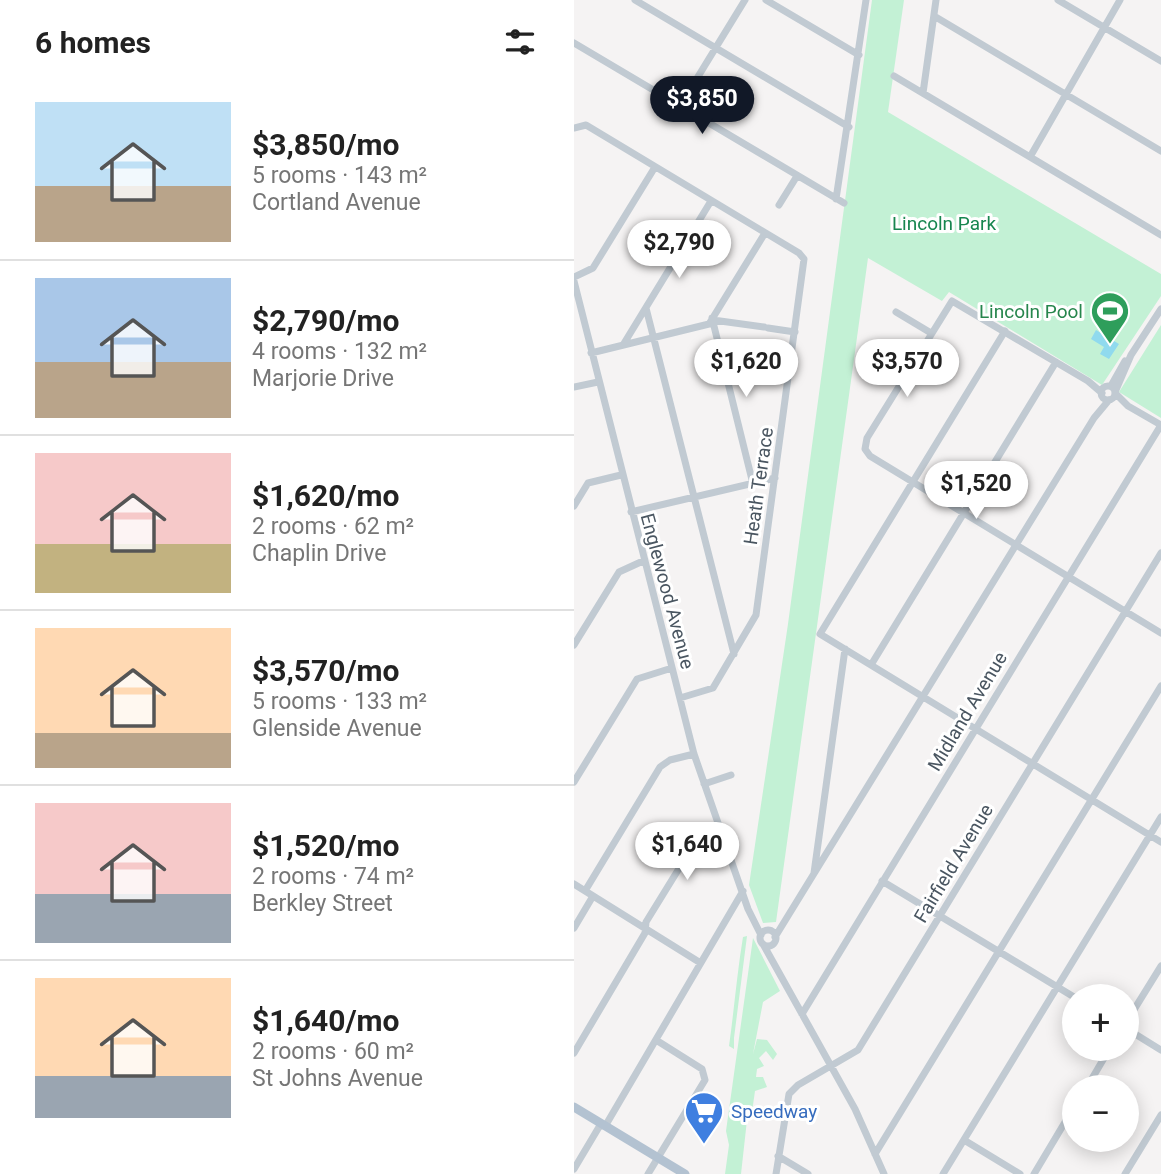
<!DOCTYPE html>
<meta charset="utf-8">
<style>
:root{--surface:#fff;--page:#f2f2f2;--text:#222;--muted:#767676;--line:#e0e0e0;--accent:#111827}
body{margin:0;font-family:Roboto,sans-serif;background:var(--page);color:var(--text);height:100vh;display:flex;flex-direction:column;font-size:26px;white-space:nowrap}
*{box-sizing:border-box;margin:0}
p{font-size:23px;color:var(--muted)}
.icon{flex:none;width:38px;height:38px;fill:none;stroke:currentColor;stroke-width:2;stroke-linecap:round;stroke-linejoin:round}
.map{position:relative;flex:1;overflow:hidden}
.sheet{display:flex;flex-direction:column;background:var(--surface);width:574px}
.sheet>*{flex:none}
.controls{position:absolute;left:488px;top:984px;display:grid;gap:14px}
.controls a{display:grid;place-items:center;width:77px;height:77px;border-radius:50%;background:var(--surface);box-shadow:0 4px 18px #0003;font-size:35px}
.price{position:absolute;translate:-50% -60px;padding:0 16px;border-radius:24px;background:#fff;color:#222;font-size:23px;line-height:46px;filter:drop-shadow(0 2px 4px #0008)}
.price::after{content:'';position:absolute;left:50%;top:42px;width:21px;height:16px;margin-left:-10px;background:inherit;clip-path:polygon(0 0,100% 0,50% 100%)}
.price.current{background:var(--accent);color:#fff}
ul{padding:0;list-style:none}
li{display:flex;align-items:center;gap:21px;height:175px;padding:0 35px}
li+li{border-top:2px solid var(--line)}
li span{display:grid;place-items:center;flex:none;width:196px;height:140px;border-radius:0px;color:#555}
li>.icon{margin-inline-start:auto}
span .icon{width:84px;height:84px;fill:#fffc;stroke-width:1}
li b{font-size:30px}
h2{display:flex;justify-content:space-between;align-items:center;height:84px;padding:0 35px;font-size:30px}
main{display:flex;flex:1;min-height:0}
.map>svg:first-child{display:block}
.green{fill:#c3f1d5}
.water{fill:#90daee}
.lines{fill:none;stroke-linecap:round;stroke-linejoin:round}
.minor{stroke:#c1cad2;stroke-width:7}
.major{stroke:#b3c2d1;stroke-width:9}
.labels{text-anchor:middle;stroke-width:6;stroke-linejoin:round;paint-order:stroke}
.park-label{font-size:19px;fill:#17864f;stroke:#fff}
.leisure-label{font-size:19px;fill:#27864d;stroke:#fff;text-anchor:end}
.street-label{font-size:19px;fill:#4a5661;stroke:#fff}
.shop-label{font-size:19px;fill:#366cbe;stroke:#fff;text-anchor:start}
</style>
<main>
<section class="sheet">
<h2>6 homes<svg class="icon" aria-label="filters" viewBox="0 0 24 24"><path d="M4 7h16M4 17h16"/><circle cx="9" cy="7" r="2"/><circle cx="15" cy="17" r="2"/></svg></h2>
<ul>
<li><span style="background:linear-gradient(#bfe0f5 60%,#b9a48a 0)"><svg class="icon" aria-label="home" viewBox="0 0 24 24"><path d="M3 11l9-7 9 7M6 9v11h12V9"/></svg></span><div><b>$3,850/mo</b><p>5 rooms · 143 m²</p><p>Cortland Avenue</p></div></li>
<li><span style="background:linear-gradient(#a9c7e8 60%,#b9a48a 0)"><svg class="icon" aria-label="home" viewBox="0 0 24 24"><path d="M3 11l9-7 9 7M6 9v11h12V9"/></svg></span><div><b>$2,790/mo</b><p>4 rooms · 132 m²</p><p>Marjorie Drive</p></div></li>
<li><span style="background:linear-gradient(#f6c9c9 65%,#c2b280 0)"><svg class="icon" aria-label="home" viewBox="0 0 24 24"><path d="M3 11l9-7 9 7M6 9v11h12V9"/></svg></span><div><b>$1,620/mo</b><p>2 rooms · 62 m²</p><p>Chaplin Drive</p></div></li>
<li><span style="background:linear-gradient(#ffd9b3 75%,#b9a48a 0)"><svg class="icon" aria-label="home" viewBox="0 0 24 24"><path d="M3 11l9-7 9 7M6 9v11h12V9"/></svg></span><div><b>$3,570/mo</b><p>5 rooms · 133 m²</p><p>Glenside Avenue</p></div></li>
<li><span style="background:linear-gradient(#f6c9c9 65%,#9aa5b1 0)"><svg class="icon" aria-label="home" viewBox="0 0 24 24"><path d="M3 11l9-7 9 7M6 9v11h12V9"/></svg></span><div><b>$1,520/mo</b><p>2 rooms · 74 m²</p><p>Berkley Street</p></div></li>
<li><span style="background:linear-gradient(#ffd9b3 70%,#9aa5b1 0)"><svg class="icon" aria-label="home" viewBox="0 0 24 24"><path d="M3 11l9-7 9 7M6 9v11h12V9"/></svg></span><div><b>$1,640/mo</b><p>2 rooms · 60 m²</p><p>St Johns Avenue</p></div></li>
</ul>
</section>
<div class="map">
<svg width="587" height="1174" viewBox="0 0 587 1174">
<rect width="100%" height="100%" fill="#f5f3f3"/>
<path class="green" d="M298 0H330L314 112 587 274V296L528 385 375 292 368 301 294 258 202 922 189 923 175 885 214 624Z
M587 325V418L545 392Z
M173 936 160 1038V1049L155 1046C160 1011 163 973 169 937Z
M179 938 206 991 189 1002 179 1054 183 1039 193 1040 203 1054 199 1060 192 1051 185 1058 190 1066 183 1069 182 1077H189L193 1087 181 1091 178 1112 174 1111 167 1174H151L155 1145 152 1131Z"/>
<path class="water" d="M522 330 545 344 535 359 526 354 530 347 517 339Z"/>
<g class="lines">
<path class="minor" d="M61 0 275 127
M192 0 285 55
M484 0 587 61
M360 16 587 151
M0 43 270 203
M320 76 587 235
M349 93 362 0
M106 106 171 0
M0 128 12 125 225 253 230 259 182 615 139 688 106 698
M456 157 546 0
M262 199 292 0
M205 205 223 176
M0 277 19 268 81 167
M0 281 120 754 174 909 187 935
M72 308 160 654
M322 312 357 333
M138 318 179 484
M139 320 190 327
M194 328 221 332
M431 331 246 634 587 842
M49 345 137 201
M17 353 135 324 191 233
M538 384 551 361
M527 393a7 7 0 1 1 14 0a7 7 0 1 1-14 0Z
M0 387 24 382
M541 392 557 355 587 309
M528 393 514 381 378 301 293 438 291 449 296 456 587 633
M0 506 14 483 47 475
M57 512 201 478
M0 645 45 572 69 561
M297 665 482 362
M0 782 63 679 98 668
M130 784 157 775
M240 873 271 649
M308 881 500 997
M0 884 125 962
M11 891 86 767 96 760 120 754
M0 928 19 896
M186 938a8 8 0 1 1 16 0a8 8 0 1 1-16 0Z
M201 937 520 418 535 400
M189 944 281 1109 310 1174
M228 1014 587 425 554 406 541 393
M553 1021 587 966
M553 1029 587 1050
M0 1053 71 933 72 922 117 849 150 837
M513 1087 536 1048
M390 1140 446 1174
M301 1154 587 686
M204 1156 234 1174
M0 1169 25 1127 33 1123 169 891
M74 1174 131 1080 128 1069 82 1040
M202 1174 215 1094 224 1085 284 1050 587 553
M369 1174 587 817
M460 1174 500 1107
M551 1174 587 1115"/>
<path class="major" d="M0 1107 111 1174"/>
</g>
<defs>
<g id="stadium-pin" transform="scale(2.0125)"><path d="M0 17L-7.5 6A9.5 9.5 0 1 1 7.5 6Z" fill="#2e9e5b" stroke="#fff"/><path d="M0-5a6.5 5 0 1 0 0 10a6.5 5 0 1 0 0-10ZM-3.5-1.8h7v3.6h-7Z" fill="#fff"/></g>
<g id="supermarket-pin" transform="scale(2.0125)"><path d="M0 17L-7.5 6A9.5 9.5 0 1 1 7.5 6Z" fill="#3f7fe0" stroke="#fff"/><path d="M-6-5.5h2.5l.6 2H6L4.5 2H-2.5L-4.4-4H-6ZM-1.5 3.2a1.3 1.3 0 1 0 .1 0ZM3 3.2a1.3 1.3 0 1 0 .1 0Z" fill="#fff"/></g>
</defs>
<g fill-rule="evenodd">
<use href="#stadium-pin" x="536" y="311"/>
<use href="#supermarket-pin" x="130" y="1111"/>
</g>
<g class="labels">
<g class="park-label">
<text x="370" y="230">Lincoln Park</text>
</g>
<g class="leisure-label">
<text x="509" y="318">Lincoln Pool</text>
</g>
<g class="street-label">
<text transform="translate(184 486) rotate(-82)" y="7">Heath Terrace</text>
<text transform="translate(94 591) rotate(75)" y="7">Englewood Avenue</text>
<text transform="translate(393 711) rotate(-59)" y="7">Midland Avenue</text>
<text transform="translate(379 863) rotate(-59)" y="7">Fairfield Avenue</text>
</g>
<g class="shop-label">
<text x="157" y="1118">Speedway</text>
</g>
</g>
</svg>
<div class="controls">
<a>+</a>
<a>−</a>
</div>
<b class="price current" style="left:128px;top:136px">$3,850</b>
<b class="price" style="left:105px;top:280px">$2,790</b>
<b class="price" style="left:172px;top:399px">$1,620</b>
<b class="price" style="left:333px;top:399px">$3,570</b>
<b class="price" style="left:402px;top:521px">$1,520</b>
<b class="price" style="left:113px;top:882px">$1,640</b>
</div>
</main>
